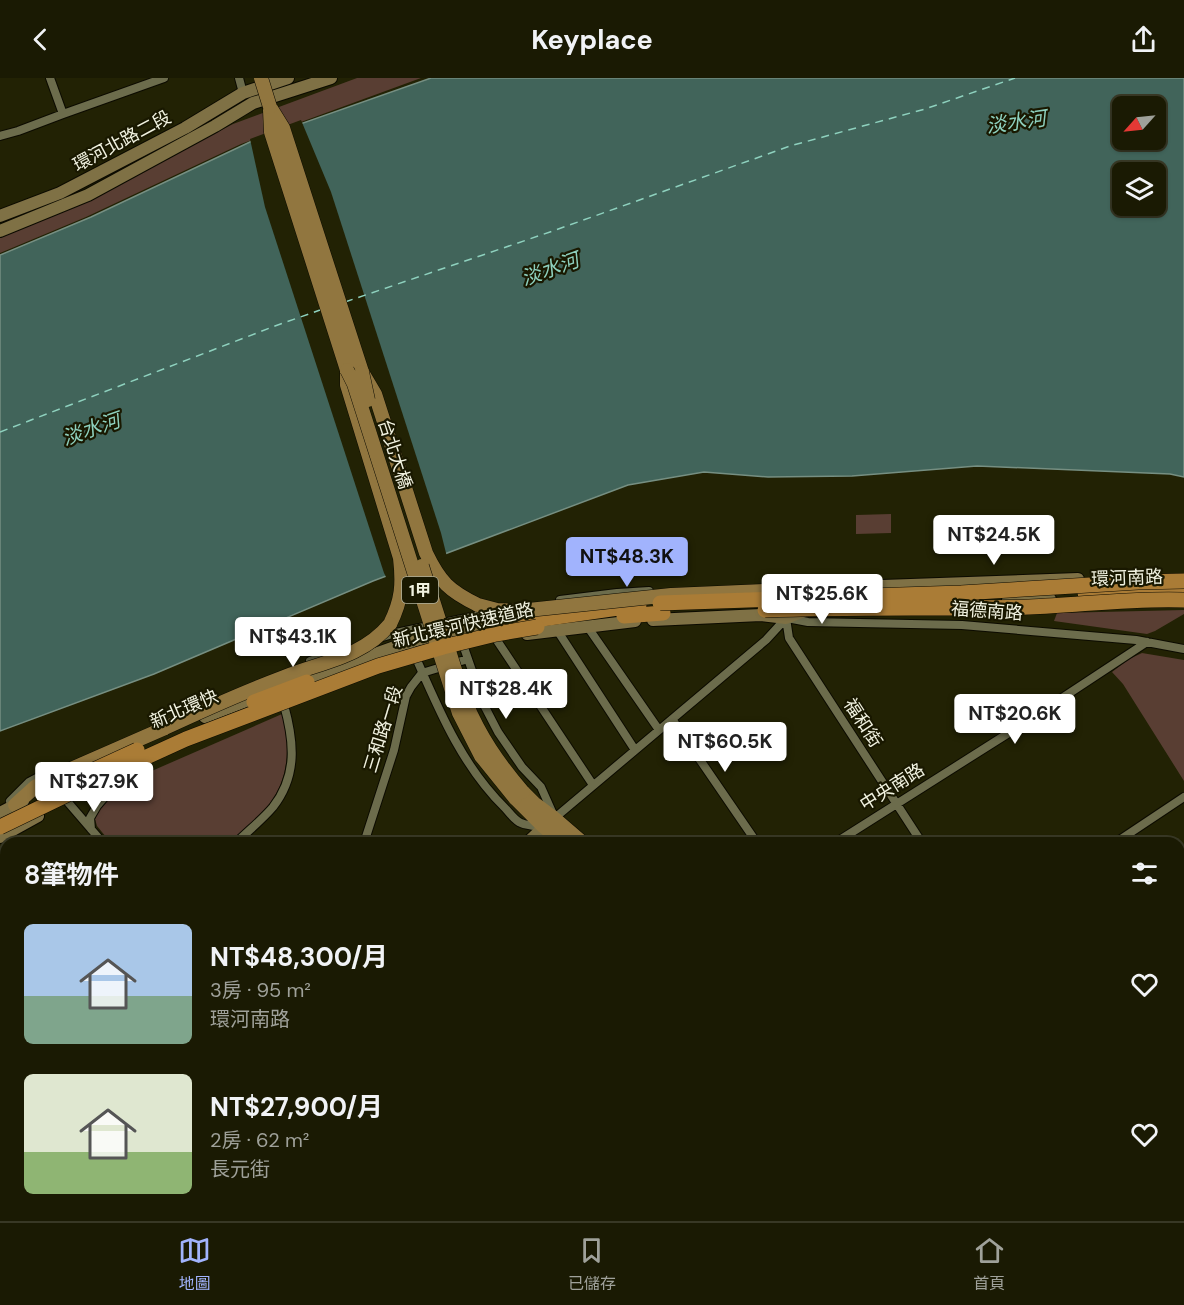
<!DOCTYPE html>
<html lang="zh-TW">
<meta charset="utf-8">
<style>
:root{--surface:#1a1a03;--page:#23230d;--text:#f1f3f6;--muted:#9fa19a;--line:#383825;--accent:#a1b3fd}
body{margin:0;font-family:"DM Sans","Noto Sans TC",sans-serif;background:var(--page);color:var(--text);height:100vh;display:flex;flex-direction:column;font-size:22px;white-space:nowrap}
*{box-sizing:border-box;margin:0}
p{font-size:20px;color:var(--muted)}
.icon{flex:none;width:33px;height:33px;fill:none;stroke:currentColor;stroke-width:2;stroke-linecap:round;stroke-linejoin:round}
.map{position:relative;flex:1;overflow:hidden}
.details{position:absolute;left:0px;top:759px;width:1185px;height:384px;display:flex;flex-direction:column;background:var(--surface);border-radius:18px 18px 0 0;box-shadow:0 2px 4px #0004,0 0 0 2px var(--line)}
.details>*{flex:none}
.needle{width:39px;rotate:243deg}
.fabs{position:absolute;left:1112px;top:18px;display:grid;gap:12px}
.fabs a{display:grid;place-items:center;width:54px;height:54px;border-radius:9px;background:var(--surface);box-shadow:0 2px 4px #0004,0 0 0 2px var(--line);font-size:30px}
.price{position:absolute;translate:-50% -51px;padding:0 14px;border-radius:6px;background:#fff;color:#222;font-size:20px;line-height:39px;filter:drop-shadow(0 2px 3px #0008)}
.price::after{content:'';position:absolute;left:50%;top:36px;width:18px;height:14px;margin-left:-9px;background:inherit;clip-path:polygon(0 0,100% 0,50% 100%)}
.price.active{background:var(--accent);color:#111}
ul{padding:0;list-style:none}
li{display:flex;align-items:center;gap:18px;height:150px;padding:0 24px}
li span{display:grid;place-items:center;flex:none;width:168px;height:120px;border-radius:9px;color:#555}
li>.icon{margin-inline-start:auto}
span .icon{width:72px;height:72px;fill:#fffc;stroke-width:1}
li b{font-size:26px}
h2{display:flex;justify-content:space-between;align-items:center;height:72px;padding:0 24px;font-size:26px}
header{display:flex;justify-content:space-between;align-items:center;height:78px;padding:0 24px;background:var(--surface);font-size:27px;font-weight:700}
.tabs{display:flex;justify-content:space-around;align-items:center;height:84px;border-top:2px solid var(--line);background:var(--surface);font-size:16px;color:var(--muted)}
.tabs a{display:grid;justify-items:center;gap:3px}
.tabs .active{color:var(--accent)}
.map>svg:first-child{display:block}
.green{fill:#593e33}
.water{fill:#41645a;stroke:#768f82;stroke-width:1.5;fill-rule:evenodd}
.pier{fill:#222204}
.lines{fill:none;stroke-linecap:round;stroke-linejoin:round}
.ferry{stroke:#8ed1be;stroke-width:1.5;stroke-dasharray:8 6;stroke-linecap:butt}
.street-casing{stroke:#0c0b00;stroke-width:10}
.secondary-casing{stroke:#0c0b00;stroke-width:14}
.primary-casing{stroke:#0c0b00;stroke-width:15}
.highway-casing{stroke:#0c0b00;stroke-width:16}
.street{stroke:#6c6c4c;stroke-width:8}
.secondary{stroke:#7f7145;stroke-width:12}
.primary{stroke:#91763f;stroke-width:14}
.highway{stroke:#aa7c36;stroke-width:15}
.primary-bridge-casing{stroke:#0c0b00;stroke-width:15;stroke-linecap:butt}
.highway-bridge-casing{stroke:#0c0b00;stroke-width:16;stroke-linecap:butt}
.primary-bridge{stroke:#91763f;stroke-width:14}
.highway-bridge{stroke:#aa7c36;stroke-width:15}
.labels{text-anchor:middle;stroke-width:4.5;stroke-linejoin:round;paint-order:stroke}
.shield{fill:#191800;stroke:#b0b19d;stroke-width:1.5}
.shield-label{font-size:16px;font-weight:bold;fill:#f1f2e0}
.street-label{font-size:18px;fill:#f1f2e0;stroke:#191800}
.water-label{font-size:20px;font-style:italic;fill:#8ed1be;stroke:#191800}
</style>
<header><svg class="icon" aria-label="back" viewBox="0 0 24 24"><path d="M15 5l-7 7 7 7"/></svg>Keyplace<svg class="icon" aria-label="share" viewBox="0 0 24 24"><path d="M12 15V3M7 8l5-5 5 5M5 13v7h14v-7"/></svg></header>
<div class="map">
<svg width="1184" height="1143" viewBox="0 0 1184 1143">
<rect width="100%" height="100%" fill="#222204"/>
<path class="green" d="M357 0H421L241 66 86 139 0 175V158L87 121 233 46Z
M891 436V455L856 456V437Z
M1184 532V536L1155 553 1147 556 1054 543 1057 535Z
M1142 575 1184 582V703L1123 606 1112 594 1129 581Z
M282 636C291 672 289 704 264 733 253 744 241 754 229 765H111L97 748 95 741 99 732 122 706Z"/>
<path class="water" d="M431 0H1184V399L1170 396 977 388 852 398 768 399 704 394 628 407 373 503 154 596 0 653V177L91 139 252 63ZM1122 28H1155V62H1122ZM1122 94H1155V128H1122Z"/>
<path class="pier" d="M301 42 331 114 441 455 447 479 387 501 384 495 265 129 250 61Z"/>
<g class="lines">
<path class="ferry" d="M345 224 550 154 790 68 925 31 1015 0
M0 354 275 248 320 232"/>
<g class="street-casing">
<path id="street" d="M50 0 63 36
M239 0 243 15
M0 58 18 53 63 36 164 0
M560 522 617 515 649 513
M786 540 789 560 922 765
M787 540 808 544 962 547 1136 562 1184 571
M587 548 659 652
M425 549 414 556 409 564C435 622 458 684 505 730 509 734 515 743 521 745 528 748 537 748 544 749L766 562 789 537
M557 552 635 672
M379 560 396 555 495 534
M461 561 484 627 498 654 522 689 541 709 553 736
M496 561 593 707
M310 583 346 570
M672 641 757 765
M66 722 103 765
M10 723 29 704 50 693
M91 751 90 740 97 728 127 693
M236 765C248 753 262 742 273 729 298 697 294 663 284 627
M364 765 394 672 406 618 411 609 422 595 468 581
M835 765 1015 651 1147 564
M1115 765 1184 719
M1179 877 1184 884
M0 888 6 895
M0 984 6 979
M0 1091 6 1098
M42 1137 48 1143
M219 1137 224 1143
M412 1137 417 1143
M601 1137 605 1143
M745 1137 749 1143
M813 1137 818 1143
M120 1143 127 1137
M383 1143 390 1137
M683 1143 689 1137"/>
</g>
<g class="secondary-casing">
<path id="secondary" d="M0 138 60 115 185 50 243 15 288 0
M0 153 88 117 215 48 253 25 331 0
M799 516 807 513 825 510 1078 501
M1008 522 1050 521
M653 542 761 537 786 540 802 534
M527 556 635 543
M297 604 409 564 458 552 502 544
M205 639 261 617
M0 735 23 723
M0 759 38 738
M527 765 544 749
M1179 1034 1184 1030
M241 1143 243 1137
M1043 1143 1051 1137"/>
</g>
<g class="primary-casing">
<path id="primary" d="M270 29 283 50 362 294 375 316 426 475C440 504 449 513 478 527
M270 32 271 54 347 292V307L400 480C403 506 402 522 390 546
M785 512 807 513
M523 714 534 725 554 740 583 765
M515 720 544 749 563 765
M15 727 35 709 55 698 165 650
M988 1137 995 1143
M1005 1137 1012 1143"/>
</g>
<g class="highway-casing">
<path id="highway" d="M1085 515 1184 511
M624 538 663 535
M494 548 639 527"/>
</g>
<use href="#street" class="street"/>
<use href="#secondary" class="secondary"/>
<use href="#primary" class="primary"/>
<use href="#highway" class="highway"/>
<g class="primary-bridge-casing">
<path id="primary-bridge" d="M261 0 270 29
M347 292 354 306 459 635 481 678 515 720
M362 294 368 322
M422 488 465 623C480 659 498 685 523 714
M478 527 497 532 519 533 671 517 785 512
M165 650C204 632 244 614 284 599 322 584 363 579 390 546"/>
</g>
<g class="highway-bridge-casing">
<path id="highway-bridge" d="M660 525 961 515 1138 504 1184 503
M765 532C853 529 941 531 1029 529 1081 527 1132 520 1184 522
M254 624 307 604
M61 707 137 672
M0 749 120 691 186 661 378 588 443 569 496 556 537 549"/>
</g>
<use href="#primary-bridge" class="primary-bridge"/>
<use href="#highway-bridge" class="highway-bridge"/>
</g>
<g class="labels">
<rect class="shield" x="402" y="499" width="36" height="26" rx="4.5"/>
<g class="shield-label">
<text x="420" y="518">1甲</text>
</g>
<g class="street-label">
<text transform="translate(122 63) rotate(-28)" y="6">環河北路二段</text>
<text transform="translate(395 376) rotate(72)" y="6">台北大橋</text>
<text transform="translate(1127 500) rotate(-2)" y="6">環河南路</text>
<text transform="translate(987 533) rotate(4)" y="6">福德南路</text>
<text transform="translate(463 547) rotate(-13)" y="6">新北環河快速道路</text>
<text transform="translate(184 631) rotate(-23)" y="6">新北環快</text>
<text transform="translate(863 645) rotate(57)" y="6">福和街</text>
<text transform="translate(383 651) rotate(-73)" y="6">三和路一段</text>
<text transform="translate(892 709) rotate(-32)" y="6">中央南路</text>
</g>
<g class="water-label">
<text transform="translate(1016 44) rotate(-8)" y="7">淡水河</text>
<text transform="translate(550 191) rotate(-20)" y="7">淡水河</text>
<text transform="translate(91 351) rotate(-19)" y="7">淡水河</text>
</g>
</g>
</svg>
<div class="fabs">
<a><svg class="needle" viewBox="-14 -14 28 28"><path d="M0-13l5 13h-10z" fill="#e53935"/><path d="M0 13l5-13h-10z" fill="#9fa19a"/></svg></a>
<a><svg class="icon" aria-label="layers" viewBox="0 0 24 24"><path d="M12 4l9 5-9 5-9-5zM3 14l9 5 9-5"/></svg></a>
</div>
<b class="price" style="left:994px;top:488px">NT$24.5K</b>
<b class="price active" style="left:627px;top:510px">NT$48.3K</b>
<b class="price" style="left:822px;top:547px">NT$25.6K</b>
<b class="price" style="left:293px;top:590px">NT$43.1K</b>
<b class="price" style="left:506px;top:642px">NT$28.4K</b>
<b class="price" style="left:1015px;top:667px">NT$20.6K</b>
<b class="price" style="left:725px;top:695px">NT$60.5K</b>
<b class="price" style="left:94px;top:735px">NT$27.9K</b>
<section class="details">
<h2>8筆物件<svg class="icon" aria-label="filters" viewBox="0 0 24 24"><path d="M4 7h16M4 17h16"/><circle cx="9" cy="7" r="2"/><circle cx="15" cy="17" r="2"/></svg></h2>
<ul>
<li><span style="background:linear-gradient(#a9c7e8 60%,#7fa58c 0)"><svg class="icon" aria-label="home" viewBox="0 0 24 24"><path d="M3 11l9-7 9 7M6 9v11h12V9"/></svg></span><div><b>NT$48,300/月</b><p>3房 · 95 m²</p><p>環河南路</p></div><svg class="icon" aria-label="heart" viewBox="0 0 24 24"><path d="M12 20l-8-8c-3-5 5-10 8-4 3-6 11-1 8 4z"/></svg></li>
<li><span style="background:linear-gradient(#dfe7d0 65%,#8fb573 0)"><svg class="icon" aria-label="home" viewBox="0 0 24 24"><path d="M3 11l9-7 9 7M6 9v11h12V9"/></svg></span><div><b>NT$27,900/月</b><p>2房 · 62 m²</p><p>長元街</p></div><svg class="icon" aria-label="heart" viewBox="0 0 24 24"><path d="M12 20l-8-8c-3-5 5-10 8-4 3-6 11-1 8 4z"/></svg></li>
</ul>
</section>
</div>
<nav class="tabs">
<a class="active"><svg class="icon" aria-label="map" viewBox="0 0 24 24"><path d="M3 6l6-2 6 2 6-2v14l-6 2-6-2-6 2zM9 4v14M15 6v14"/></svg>地圖</a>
<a><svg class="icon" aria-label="saved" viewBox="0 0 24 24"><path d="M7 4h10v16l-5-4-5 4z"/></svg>已儲存</a>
<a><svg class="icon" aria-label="home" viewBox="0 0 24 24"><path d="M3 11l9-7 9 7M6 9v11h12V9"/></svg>首頁</a>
</nav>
